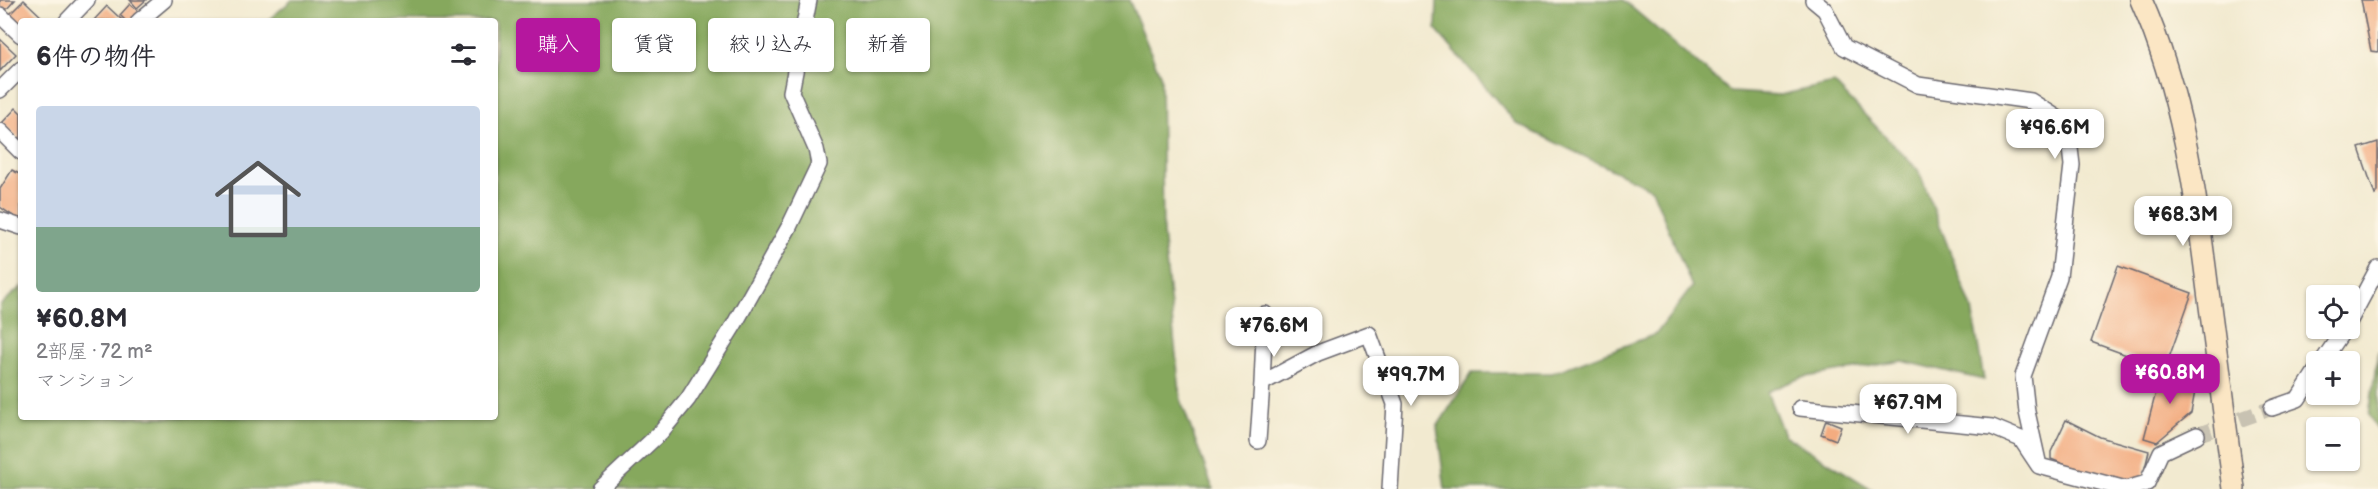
<!DOCTYPE html>
<html lang="ja">
<meta charset="utf-8">
<style>
:root{--surface:#fff;--page:#f7f7f7;--text:#2b2b33;--muted:#7c7c81;--accent:#b5179e}
body{margin:0;font-family:"Balsamiq Sans","Klee One",sans-serif;background:var(--page);color:var(--text);height:100vh;display:flex;flex-direction:column;font-size:22px;white-space:nowrap}
*{box-sizing:border-box;margin:0}
p{font-size:20px;color:var(--muted)}
.icon{flex:none;width:33px;height:33px;fill:none;stroke:currentColor;stroke-width:2;stroke-linecap:round;stroke-linejoin:round}
.map{position:relative;flex:1;overflow:hidden}
.details{position:absolute;left:18px;top:18px;width:480px;height:402px;display:flex;flex-direction:column;background:var(--surface);border-radius:6px;box-shadow:0 2px 4px #0004}
.details>*{flex:none}
.guide{position:absolute;left:516px;top:18px;width:570px;height:54px;display:flex;gap:12px}
.fabs{position:absolute;left:2306px;top:285px;display:grid;gap:12px}
.fabs a{display:grid;place-items:center;width:54px;height:54px;border-radius:6px;background:var(--surface);box-shadow:0 2px 4px #0004;font-size:30px}
.price{position:absolute;translate:-50% -51px;padding:0 14px;border-radius:12px;background:#fff;color:#222;font-size:20px;line-height:39px;filter:drop-shadow(0 2px 3px #0008)}
.price::after{content:'';position:absolute;left:50%;top:36px;width:18px;height:14px;margin-left:-9px;background:inherit;clip-path:polygon(0 0,100% 0,50% 100%)}
.price.active{background:var(--accent);color:#fff}
ul{padding:0;list-style:none}
li{display:grid;align-content:center;gap:12px;height:318px;padding:0 18px}
li span{display:grid;place-items:center;height:186px;border-radius:6px;color:#555}
li>.icon{margin-inline-start:auto}
span .icon{width:108px;height:108px;fill:#fffc;stroke-width:1}
li b{font-size:26px}
h2{display:flex;justify-content:space-between;align-items:center;height:72px;padding:0 18px;font-size:26px}
.chip{padding:0 21px;border-radius:6px;background:var(--surface);box-shadow:0 2px 4px #0004;font-size:21px;line-height:54px}
.chip.active{background:var(--accent);color:#fff}
.map>svg:first-child{display:block}
.forest{fill:#86a85d;stroke:#54654c;stroke-width:1.5}
.building{fill:#f3ac80}
.lines{fill:none;stroke-linecap:round;stroke-linejoin:round}
.street-tunnel{stroke:#c8c2b2;stroke-width:15;stroke-dasharray:15 8;stroke-linecap:butt}
.street-casing{stroke:#6b686f;stroke-width:18}
.secondary-casing{stroke:#6b686f;stroke-width:24}
.street{stroke:#fff;stroke-width:15}
.secondary{stroke:#fbe6c4;stroke-width:21}
</style>
<div class="map">
<svg width="2378" height="489" viewBox="0 0 2378 489">
<rect width="100%" height="100%" fill="#fcf5e5"/>
<filter id="ink" filterUnits="userSpaceOnUse"><feTurbulence type="fractalNoise" baseFrequency=".0167" numOctaves="2"/><feDisplacementMap in="SourceGraphic" scale="12" xChannelSelector="R" yChannelSelector="G"/><feConvolveMatrix kernelMatrix="1 2 1 2 8 2 1 2 1" color-interpolation-filters="sRGB"/></filter>
<filter id="wash" filterUnits="userSpaceOnUse"><feTurbulence type="fractalNoise" baseFrequency=".008" numOctaves="4" result="noise"/><feDisplacementMap in="SourceGraphic" scale="24" xChannelSelector="R" yChannelSelector="G"/><feGaussianBlur stdDeviation="1.35" result="paint"/><feColorMatrix in="noise" values="0 0 0 0 0 0 0 0 0 0 0 0 0 0 0 0 0 1.4 0 .05"/><feComposite in="paint" operator="in"/></filter>
<g filter="url(#wash)">
<rect width="100%" height="100%" fill="#f2ead0"/>
<path class="forest" d="M292 0H1129L1161 77 1163 233 1181 401 1213 489H0V305L21 287V417H495V21H267Z
M1437 0H1623L1731 92 1780 95 1834 83 1919 171 1972 309 1984 380 1902 361 1800 378 1767 392 1784 435 1872 489H1445L1437 427 1472 373H1552L1656 334 1692 287 1652 189 1517 124 1436 30Z
M2378 351V431L2369 415Z"/>
<g id="blocks">
<path class="building" d="M0 0H15L5 11 0 7Z
M24 0 46 21H21V28L8 16Z
M130 0H146L137 8Z
M2361 0H2378V52L2371 51Z
M130 4 140 13 132 21H126L120 15Z
M107 6 123 21 94 20Z
M0 39 16 54 0 71Z
M16 108 21 113V140L2 123Z
M2378 142V192L2375 195 2359 148Z
M12 170 21 175V221L0 207V189Z
M2118 266 2192 293 2165 369 2091 342Z
M2161 373 2197 380 2191 413 2157 442 2144 438Z
M1826 420 1841 426 1836 440 1821 434Z
M2066 420 2100 437 2149 451 2143 476 2132 484 2086 473 2051 459V452Z"/>
</g>
</g>
<g filter="url(#ink)">
<use href="#blocks" fill-opacity="0" stroke="#6b686f" stroke-width="1.5"/>
<g class="lines">
<path class="street-tunnel" d="M2197 435 2272 408"/>
<g class="street-casing">
<path id="street" d="M1813 0 1825 10 1844 47 1918 85 2031 101 2067 124 2072 165 2059 277 2023 376 2027 412 2039 466
M0 15 21 35
M67 21 87 0
M139 21 164 0
M0 90 21 69
M0 131 21 152
M0 220 21 227
M2349 322 2378 268
M2322 362 2345 328
M1262 383 1265 314
M1800 408 1992 427 2021 439 2039 466 2126 489 2147 483 2161 452 2197 435
M2272 408 2298 399 2316 371
M1258 441 1262 383 1318 353 1369 334 1395 404 1390 489
M600 489 661 432 688 399 734 325 789 227 819 164 816 149 791 92 809 0"/>
</g>
<g class="secondary-casing">
<path id="secondary" d="M2141 0C2182 92 2196 192 2208 291 2217 357 2225 423 2234 489"/>
</g>
<use href="#street" class="street"/>
<use href="#secondary" class="secondary"/>
</g>
</g>
</svg>
<div class="fabs">
<a><svg class="icon" aria-label="locate" viewBox="0 0 24 24"><circle cx="12" cy="12" r="6"/><path d="M12 2v4M12 18v4M2 12h4M18 12h4"/></svg></a>
<a>+</a>
<a>−</a>
</div>
<b class="price" style="left:2055px;top:160px">¥96.6M</b>
<b class="price" style="left:2183px;top:247px">¥68.3M</b>
<b class="price" style="left:1274px;top:358px">¥76.6M</b>
<b class="price active" style="left:2170px;top:405px">¥60.8M</b>
<b class="price" style="left:1411px;top:407px">¥99.7M</b>
<b class="price" style="left:1908px;top:435px">¥67.9M</b>
<div class="guide">
<a class="chip active">購入</a>
<a class="chip">賃貸</a>
<a class="chip">絞り込み</a>
<a class="chip">新着</a>
</div>
<section class="details">
<h2>6件の物件<svg class="icon" aria-label="filters" viewBox="0 0 24 24"><path d="M4 7h16M4 17h16"/><circle cx="9" cy="7" r="2"/><circle cx="15" cy="17" r="2"/></svg></h2>
<ul>
<li><span style="background:linear-gradient(#c9d6e8 65%,#7fa58c 0)"><svg class="icon" aria-label="home" viewBox="0 0 24 24"><path d="M3 11l9-7 9 7M6 9v11h12V9"/></svg></span><div><b>¥60.8M</b><p>2部屋 · 72 m²</p><p>マンション</p></div></li>
</ul>
</section>
</div>
